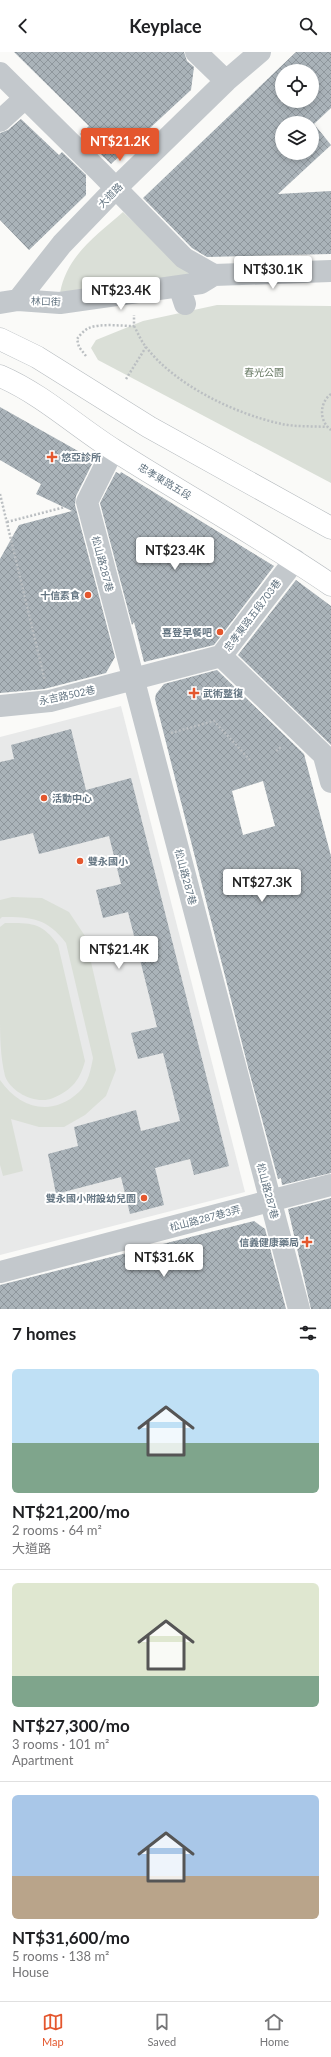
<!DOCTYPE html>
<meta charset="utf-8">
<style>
:root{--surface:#fff;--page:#f2f2f2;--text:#202124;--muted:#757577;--line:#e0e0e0;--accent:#e4572e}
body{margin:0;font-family:Lato,"Noto Sans TC",sans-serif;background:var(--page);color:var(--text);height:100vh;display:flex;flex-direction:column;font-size:15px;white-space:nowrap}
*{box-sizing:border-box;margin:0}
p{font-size:13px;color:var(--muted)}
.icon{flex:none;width:22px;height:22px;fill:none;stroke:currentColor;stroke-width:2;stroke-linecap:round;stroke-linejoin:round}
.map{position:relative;height:1257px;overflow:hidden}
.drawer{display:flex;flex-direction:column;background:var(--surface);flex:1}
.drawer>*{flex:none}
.tools{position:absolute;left:275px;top:12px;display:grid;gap:8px}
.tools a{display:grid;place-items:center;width:44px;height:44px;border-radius:50%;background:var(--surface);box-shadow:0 2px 6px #0003;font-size:20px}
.price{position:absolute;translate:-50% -34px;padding:0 9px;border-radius:4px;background:#fff;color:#222;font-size:13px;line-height:26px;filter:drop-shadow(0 1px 2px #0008)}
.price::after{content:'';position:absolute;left:50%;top:24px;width:12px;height:9px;margin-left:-6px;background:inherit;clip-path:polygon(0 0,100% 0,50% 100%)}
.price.on{background:var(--accent);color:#fff}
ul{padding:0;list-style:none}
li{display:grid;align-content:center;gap:8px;height:212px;padding:0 12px}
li+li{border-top:1px solid var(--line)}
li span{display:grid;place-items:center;height:124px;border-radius:6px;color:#555}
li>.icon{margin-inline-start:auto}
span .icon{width:72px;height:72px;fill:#fffc;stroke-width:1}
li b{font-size:17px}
h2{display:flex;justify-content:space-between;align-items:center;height:48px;padding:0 12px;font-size:17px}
header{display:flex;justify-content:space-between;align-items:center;height:52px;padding:0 12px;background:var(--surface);font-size:18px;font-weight:700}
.dock{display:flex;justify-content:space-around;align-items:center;height:56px;border-top:1px solid var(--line);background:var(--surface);font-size:11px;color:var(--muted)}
.dock a{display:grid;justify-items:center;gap:2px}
.dock .on{color:var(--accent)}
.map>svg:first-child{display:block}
.built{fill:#e8e9e9}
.green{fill:#dadfd7}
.building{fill:url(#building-cross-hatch);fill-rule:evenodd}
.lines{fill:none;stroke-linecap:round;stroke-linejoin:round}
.major-casing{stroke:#b5babe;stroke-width:23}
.path{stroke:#bbbfc2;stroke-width:2.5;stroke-dasharray:2 2;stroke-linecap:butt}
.minor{stroke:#c3c8cc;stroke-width:22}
.major{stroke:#fff;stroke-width:22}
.poi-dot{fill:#e4572e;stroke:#fff;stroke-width:1.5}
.labels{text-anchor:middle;stroke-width:4;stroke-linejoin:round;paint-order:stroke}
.street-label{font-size:10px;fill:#657683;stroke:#fff}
.park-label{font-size:10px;fill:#687a64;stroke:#fff}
.poi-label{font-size:10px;font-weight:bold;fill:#657683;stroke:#fff;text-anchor:start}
</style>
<header><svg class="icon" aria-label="back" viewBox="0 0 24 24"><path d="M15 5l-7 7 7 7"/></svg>Keyplace<svg class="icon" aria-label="search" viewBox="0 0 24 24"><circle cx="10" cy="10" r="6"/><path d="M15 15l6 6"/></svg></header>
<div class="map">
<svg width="331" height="1257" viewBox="0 0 331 1257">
<defs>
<pattern id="building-cross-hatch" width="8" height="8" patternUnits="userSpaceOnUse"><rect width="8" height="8" fill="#aab3b9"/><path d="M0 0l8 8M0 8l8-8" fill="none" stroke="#8e969c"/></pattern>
</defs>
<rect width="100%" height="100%" fill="#fafaf8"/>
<path class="built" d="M121 654 245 1140 0 1203V685Z"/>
<path class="green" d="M123 160 194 226 60 241C67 203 96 184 123 160Z
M217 253 331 254V431L98 308 91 296 96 288 143 269Z
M12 845 42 846 69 860 85 884 116 1018 106 1044 85 1063 64 1075H39L11 1067 23 1119 3 1124 0 1113V1028C20 1057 52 1065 79 1040 88 1032 91 1017 93 1006L66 891C47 866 32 865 2 865L0 867V848Z
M5 871C31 871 42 870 58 893L85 1009C80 1028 72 1038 53 1046 37 1053 11 1041 5 1024 0 1003 0 982 0 960 0 932 0 903 0 875Z"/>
<path class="building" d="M14 0H184L187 9 194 15 191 38 111 112 80 82 89 74Z
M296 0H331V56L314 72 331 93 278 142 331 139V202L207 205 192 196 143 146ZM282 19H312V49H282ZM282 71H312V101H282Z
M21 67 59 103 62 100 86 123V143L29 198 0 168V81L8 78Z
M0 355 94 408 76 444 75 453 115 605 106 621 44 637 0 641V507L19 473 72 459 36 442 41 432 0 408Z
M116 420 120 422 121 420 274 514 214 593 144 610 134 570 132 573 100 451Z
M296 528 331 554V693L238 603Z
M217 618 304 702 331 804V1121L282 1133 281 1126 278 1127 249 1019 155 647 156 642 164 632ZM263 729 275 774 243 783 232 739Z
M71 677 86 738 131 726 229 1114 194 1123 190 1107 155 1116 164 1153 130 1162 121 1125 56 1142 48 1102 78 1094 74 1075 136 1058 141 1079 180 1069 163 1001 138 1007 131 981 157 975 128 860 103 866 96 838 121 832 109 784 39 802 33 781 0 789V710L14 707 11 693Z
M331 1146V1257H311L288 1157Z
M254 1169 265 1177 286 1257H0V1233Z"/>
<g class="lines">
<g class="major-casing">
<path id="major" d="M0 287 37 305 149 375 331 476
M0 324C42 342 76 374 114 398 186 444 261 485 331 533"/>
</g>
<path class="path" d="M134 274C138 281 141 289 146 295 175 333 235 362 282 372 296 375 312 374 327 375
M86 304 79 295 77 287C80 283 84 278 89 276 101 271 121 274 134 274V263
M126 327 146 295
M331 342C319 351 319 369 331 378
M0 442 45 629
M7 470 65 455
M171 681 214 669 250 708
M276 699 282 694"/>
<path class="minor" d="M196 0 226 29
M0 21 99 119 184 206 214 223
M0 69 25 46
M179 234 185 252
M18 248 60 251 201 231 214 223 331 219
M0 251 18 248 62 192 116 136 226 29 260 0
M113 398 87 450 299 1257
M221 604 331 710
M0 654 50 649 221 604 295 508
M324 704 331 730
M0 1220 331 1133"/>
<use href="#major" class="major"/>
</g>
<g class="poi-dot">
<path d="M50 399h4v4h4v4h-4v4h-4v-4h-4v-4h4z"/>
<circle cx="88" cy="543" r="4"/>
<circle cx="220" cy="580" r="4"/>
<path d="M192 635h4v4h4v4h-4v4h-4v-4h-4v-4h4z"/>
<circle cx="44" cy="746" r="4"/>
<circle cx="80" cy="809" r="4"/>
<circle cx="144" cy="1146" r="4"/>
<path d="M305 1184h4v4h4v4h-4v4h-4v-4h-4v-4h4z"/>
</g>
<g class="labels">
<g class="street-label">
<text transform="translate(110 143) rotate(-45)" y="4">大道路</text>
<text transform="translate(46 249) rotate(2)" y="4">林口街</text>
<text transform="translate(165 429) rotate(31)" y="4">忠孝東路五段</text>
<text transform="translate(103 512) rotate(75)" y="4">松山路287巷</text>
<text transform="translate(252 563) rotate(-53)" y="4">忠孝東路五段703巷</text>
<text transform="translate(67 643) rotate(-12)" y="4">永吉路502巷</text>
<text transform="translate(186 825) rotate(75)" y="4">松山路287巷</text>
<text transform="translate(268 1139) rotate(75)" y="4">松山路287巷</text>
<text transform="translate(205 1166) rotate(-15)" y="4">松山路287巷3弄</text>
</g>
<g class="park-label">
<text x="264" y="324">春光公園</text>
</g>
<g class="poi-label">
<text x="61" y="409">悠亞診所</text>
<text x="80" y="547" text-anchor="end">十信素食</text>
<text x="212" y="584" text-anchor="end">喜登早餐吧</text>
<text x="203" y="645">武術整復</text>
<text x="52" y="750">活動中心</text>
<text x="88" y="813">雙永國小</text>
<text x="136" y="1150" text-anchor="end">雙永國小附設幼兒園</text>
<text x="299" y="1194" text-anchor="end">信義健康藥局</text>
</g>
</g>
</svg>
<div class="tools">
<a><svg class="icon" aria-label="locate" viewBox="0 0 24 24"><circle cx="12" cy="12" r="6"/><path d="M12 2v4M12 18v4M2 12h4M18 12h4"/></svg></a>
<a><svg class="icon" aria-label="layers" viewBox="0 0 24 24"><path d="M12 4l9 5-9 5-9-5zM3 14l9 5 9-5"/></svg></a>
</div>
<b class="price on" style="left:120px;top:110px">NT$21.2K</b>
<b class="price" style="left:273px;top:238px">NT$30.1K</b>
<b class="price" style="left:121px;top:259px">NT$23.4K</b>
<b class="price" style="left:175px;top:519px">NT$23.4K</b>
<b class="price" style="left:262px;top:851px">NT$27.3K</b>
<b class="price" style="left:119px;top:918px">NT$21.4K</b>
<b class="price" style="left:164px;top:1226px">NT$31.6K</b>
</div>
<section class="drawer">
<h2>7 homes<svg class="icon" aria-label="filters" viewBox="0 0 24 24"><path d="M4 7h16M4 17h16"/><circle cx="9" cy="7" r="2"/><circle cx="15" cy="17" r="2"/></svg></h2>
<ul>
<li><span style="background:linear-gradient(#bfe0f5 60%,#7fa58c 0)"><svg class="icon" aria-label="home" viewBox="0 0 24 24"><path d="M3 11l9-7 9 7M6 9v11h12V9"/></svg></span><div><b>NT$21,200/mo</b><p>2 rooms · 64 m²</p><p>大道路</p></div></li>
<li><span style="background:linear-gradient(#dfe7d0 75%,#7fa58c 0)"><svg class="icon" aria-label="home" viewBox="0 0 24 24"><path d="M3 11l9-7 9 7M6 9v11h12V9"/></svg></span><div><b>NT$27,300/mo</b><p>3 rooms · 101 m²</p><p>Apartment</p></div></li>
<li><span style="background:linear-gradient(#a9c7e8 65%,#b9a48a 0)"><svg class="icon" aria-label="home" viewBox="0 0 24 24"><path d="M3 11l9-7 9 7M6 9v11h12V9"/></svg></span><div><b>NT$31,600/mo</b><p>5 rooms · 138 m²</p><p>House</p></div></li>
</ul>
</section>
<nav class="dock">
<a class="on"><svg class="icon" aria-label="map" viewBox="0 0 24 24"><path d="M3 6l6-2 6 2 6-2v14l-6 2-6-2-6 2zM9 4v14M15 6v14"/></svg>Map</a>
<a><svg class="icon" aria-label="saved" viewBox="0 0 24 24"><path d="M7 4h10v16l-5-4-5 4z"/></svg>Saved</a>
<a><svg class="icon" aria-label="home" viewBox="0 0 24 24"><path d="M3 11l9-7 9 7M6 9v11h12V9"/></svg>Home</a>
</nav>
